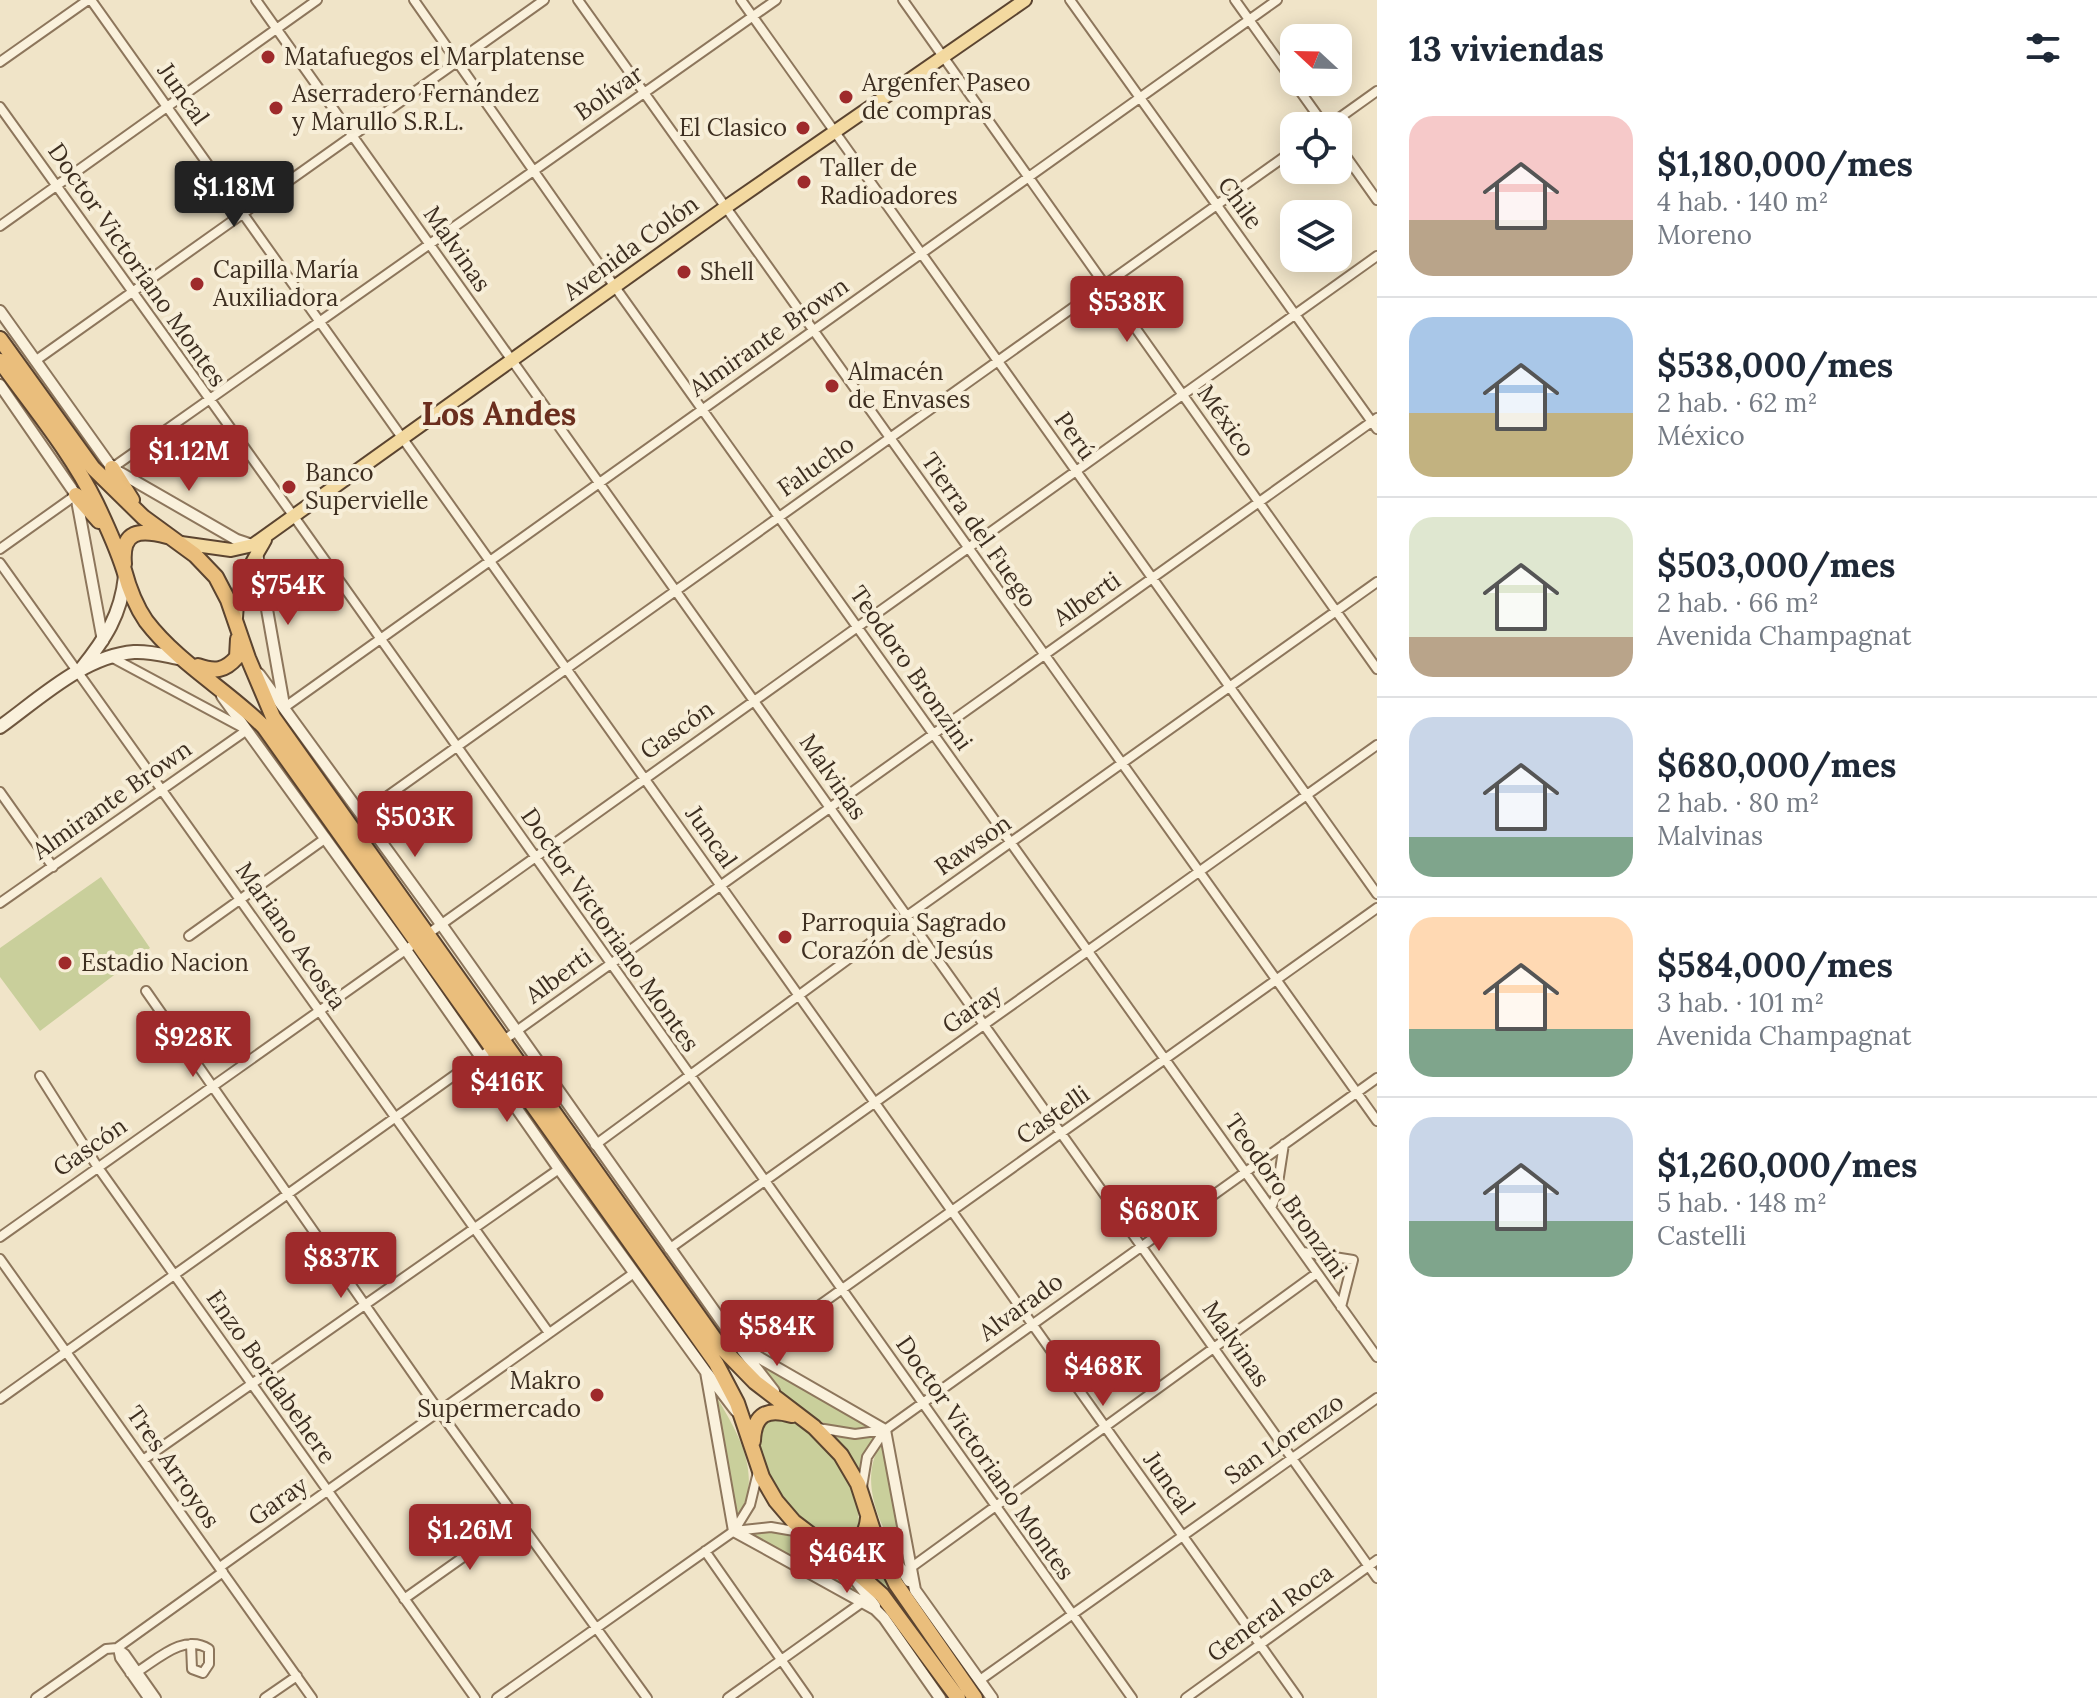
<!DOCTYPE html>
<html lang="es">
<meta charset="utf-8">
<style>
:root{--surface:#fff;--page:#f6f6f7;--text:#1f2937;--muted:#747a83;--line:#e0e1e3;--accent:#9e2a2b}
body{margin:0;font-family:Lora,serif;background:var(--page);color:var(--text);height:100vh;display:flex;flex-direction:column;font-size:30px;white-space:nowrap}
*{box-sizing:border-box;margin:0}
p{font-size:26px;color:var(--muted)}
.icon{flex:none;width:44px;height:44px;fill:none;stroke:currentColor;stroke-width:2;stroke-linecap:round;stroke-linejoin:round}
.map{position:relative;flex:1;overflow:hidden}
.side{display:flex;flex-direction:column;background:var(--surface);width:720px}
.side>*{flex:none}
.needle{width:52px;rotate:292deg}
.controls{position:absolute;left:1280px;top:24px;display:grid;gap:16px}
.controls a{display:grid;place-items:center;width:72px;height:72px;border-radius:16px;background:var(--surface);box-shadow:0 4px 20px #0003;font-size:40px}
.price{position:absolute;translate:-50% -68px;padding:0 18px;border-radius:8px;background:var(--accent);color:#fff;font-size:26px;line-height:52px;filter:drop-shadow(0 2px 4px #0008)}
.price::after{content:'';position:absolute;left:50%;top:48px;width:24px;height:18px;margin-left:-12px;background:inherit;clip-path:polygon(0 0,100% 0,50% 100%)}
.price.selected{background:#222;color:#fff}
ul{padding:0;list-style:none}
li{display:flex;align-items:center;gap:24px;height:200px;padding:0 32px}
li+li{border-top:2px solid var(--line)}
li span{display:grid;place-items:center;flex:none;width:224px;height:160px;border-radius:24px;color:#555}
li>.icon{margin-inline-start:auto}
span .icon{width:96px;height:96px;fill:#fffc;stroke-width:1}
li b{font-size:34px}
h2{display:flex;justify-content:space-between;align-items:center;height:96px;padding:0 32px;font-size:34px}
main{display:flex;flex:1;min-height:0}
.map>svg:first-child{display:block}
.green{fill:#c9cf9b}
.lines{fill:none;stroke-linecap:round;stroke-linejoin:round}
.minor-casing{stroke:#8d765c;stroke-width:12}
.tertiary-casing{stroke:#8d765c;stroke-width:14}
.secondary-casing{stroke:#6f573f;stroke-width:16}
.primary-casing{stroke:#5b4430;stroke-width:16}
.trunk-casing{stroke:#5b4430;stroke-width:18}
.minor{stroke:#faf1dc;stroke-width:8}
.tertiary{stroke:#faf1dc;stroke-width:10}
.secondary{stroke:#faf1dc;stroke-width:12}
.primary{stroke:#f3d9a0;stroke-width:12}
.trunk{stroke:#eabe7c;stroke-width:14}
.poi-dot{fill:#9e2a2b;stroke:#f7eed8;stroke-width:3}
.labels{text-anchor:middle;stroke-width:8;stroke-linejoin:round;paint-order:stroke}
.poi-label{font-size:24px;fill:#3d2e20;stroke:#f7eed8;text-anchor:start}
.street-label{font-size:24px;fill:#3d2e20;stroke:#f7eed8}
.district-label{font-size:32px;font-weight:bold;fill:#6b2e1e;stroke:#f7eed8}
</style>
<main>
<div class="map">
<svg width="1377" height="1698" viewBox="0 0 1377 1698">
<rect width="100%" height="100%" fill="#f0e4c8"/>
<path class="green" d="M101 877 150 948 40 1031 0 977V948Z
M759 1365 872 1427C828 1443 783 1396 759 1365Z
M716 1396C739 1435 765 1477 736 1520Z
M769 1419C774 1419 782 1418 788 1420 827 1430 870 1497 856 1536L845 1542C806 1538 760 1483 759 1443 759 1437 761 1430 762 1424Z
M827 1433 850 1438 878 1434 866 1452 858 1471Z
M883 1441 904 1563C880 1529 856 1478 883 1441Z
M764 1531C807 1533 834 1567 862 1597L748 1535Z
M870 1538 969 1698H963L845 1556 861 1547Z"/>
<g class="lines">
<g class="minor-casing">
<path id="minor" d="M91 0 1298 1698
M256 0 1377 1578
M414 0 615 287 1377 1357
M578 0 1377 1121
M741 0 1377 894
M903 0 1377 669
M1070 0 1377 429
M1235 0 1325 126
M0 62 88 0
M0 107 295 518 1132 1698
M1328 126 1377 91
M1338 145 1377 200
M0 226 317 0
M35 361 544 0
M112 468 776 0
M0 549 76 495
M0 563 549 1333
M285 707 1277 0
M0 792 53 867
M361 815 1294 150
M0 903 247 730 111 657
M189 936 326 838
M425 936 1377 256
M146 991 439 1411 647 1698
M40 1076 97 1166 475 1698
M595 1145 907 916 1377 582
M1271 1208 1276 1196 1284 1144
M0 1237 411 946
M669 1249 1377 745
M1303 1252 1353 1260 1341 1307
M0 1259 312 1698
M751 1354 1377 908
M0 1399 1377 418
M818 1428 855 1434 884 1430
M143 1460 559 1169
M862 1487 867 1457 885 1430 1377 1078
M734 1531 771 1527 800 1532
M705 1551 808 1698
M220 1567 634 1273
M909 1569 1317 1273
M404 1599 517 1519
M117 1648 125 1654 156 1698
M118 1648 120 1658 148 1698
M130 1673 137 1672C158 1659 184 1633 209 1649V1664L203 1673 192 1669 191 1644
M980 1680 1377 1398
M36 1698 106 1649 117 1648 223 1572
M265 1698 297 1676
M497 1698 734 1531 750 1505 758 1472
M728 1698 864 1601
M1186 1698 1377 1560"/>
</g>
<g class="tertiary-casing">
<path id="tertiary" d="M0 311 112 468 237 540 252 545
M0 385 76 495 103 641
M257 553 284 705
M259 674 441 924 739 1346 885 1430 915 1590 992 1698
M222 696 406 950 559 1169 706 1372 734 1531 875 1609 884 1618 940 1698
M742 1350 774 1391
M707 1373 736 1411
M878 1534 909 1581
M851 1574 875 1606"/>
</g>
<g class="secondary-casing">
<path id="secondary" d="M81 669C105 639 121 615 125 576
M0 727C39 699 84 656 134 652 151 651 166 656 183 659"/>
</g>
<g class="primary-casing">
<path id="primary" d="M181 543 231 550 253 545 726 207 1025 0
M236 618C237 586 249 567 265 540"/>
</g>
<g class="trunk-casing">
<path id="trunk" d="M0 339 93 468 143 517 195 555 216 577 228 600 248 658 273 717 719 1345 755 1382 814 1427 841 1455 858 1484 879 1549 896 1584 975 1698
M0 361C33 407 71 452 96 503 106 524 117 548 124 570 129 589 135 605 146 621 178 663 227 690 264 727L716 1363 737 1403 762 1477 776 1501 794 1522 835 1553 882 1595 958 1698
M112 468 132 500
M76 495 99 521
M124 564C121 530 140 529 167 536
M198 666C215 672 225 671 237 657L238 639
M753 1441C754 1413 768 1408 792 1415
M828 1546C850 1554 866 1540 868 1518"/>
</g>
<use href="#minor" class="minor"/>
<use href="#tertiary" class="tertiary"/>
<use href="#secondary" class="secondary"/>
<use href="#primary" class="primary"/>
<use href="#trunk" class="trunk"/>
</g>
<g class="poi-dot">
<circle cx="268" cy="57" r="8"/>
<circle cx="846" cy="97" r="8"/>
<circle cx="276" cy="108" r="8"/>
<circle cx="803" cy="128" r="8"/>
<circle cx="804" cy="182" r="8"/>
<circle cx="684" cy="272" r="8"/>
<circle cx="197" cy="284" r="8"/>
<circle cx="832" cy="386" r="8"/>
<circle cx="289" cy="487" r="8"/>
<circle cx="785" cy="937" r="8"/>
<circle cx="65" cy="963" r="8"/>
<circle cx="597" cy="1395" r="8"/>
</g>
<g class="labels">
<g class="poi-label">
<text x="284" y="65">Matafuegos el Marplatense</text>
<text x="862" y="91">Argenfer Paseo<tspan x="862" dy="28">de compras</tspan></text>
<text x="292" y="102">Aserradero Fernández<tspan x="292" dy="28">y Marullo S.R.L.</tspan></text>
<text x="787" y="136" text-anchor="end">El Clasico</text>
<text x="820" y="176">Taller de<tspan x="820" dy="28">Radioadores</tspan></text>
<text x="213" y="278">Capilla María<tspan x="213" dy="28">Auxiliadora</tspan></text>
<text x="700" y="280">Shell</text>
<text x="848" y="380">Almacén<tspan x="848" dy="28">de Envases</tspan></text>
<text x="305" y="481">Banco<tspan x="305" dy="28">Supervielle</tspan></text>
<text x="801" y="931">Parroquia Sagrado<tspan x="801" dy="28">Corazón de Jesús</tspan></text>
<text x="81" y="971">Estadio Nacion</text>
<text x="581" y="1389" text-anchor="end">Makro<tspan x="581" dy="28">Supermercado</tspan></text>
</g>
<g class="street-label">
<text transform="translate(609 93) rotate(-35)" y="8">Bolívar</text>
<text transform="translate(183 94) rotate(55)" y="8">Juncal</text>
<text transform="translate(1240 203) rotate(54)" y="8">Chile</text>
<text transform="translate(631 248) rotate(-36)" y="8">Avenida Colón</text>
<text transform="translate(457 249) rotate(55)" y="8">Malvinas</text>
<text transform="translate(137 265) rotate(55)" y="8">Doctor Victoriano Montes</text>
<text transform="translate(769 337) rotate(-35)" y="8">Almirante Brown</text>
<text transform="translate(1226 421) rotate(55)" y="8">México</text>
<text transform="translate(1075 436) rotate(55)" y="8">Perú</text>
<text transform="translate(816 466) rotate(-35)" y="8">Falucho</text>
<text transform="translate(979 530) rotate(55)" y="8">Tierra del Fuego</text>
<text transform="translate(1087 599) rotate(-35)" y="8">Alberti</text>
<text transform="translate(911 668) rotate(55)" y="8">Teodoro Bronzini</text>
<text transform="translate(677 730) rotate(-35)" y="8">Gascón</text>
<text transform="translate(833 777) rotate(55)" y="8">Malvinas</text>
<text transform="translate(112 800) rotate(-35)" y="8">Almirante Brown</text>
<text transform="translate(711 837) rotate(55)" y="8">Juncal</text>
<text transform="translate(973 845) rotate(-35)" y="8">Rawson</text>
<text transform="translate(610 930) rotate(55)" y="8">Doctor Victoriano Montes</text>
<text transform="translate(291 936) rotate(55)" y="8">Mariano Acosta</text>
<text transform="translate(559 976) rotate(-36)" y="8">Alberti</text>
<text transform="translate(972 1009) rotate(-35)" y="8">Garay</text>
<text transform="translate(1053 1115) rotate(-35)" y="8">Castelli</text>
<text transform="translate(90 1147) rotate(-35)" y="8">Gascón</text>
<text transform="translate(1286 1196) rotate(55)" y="8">Teodoro Bronzini</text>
<text transform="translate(1021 1307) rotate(-36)" y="8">Alvarado</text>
<text transform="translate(1236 1344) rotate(55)" y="8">Malvinas</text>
<text transform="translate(271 1377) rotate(55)" y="8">Enzo Bordabehere</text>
<text transform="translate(1284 1439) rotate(-35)" y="8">San Lorenzo</text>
<text transform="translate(985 1458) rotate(55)" y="8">Doctor Victoriano Montes</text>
<text transform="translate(173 1467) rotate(55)" y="8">Tres Arroyos</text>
<text transform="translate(1169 1483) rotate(55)" y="8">Juncal</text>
<text transform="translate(278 1501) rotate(-35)" y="8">Garay</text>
<text transform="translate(1270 1613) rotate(-36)" y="8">General Roca</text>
</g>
<g class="district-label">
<text x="499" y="425">Los Andes</text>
</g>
</g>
</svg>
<div class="controls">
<a><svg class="needle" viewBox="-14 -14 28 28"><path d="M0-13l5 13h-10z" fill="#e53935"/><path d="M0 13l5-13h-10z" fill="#747a83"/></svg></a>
<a><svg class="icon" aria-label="locate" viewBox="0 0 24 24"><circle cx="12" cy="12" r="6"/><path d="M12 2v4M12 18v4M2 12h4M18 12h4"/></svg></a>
<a><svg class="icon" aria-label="layers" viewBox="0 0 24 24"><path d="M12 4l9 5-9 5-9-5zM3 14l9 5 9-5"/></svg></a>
</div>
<b class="price selected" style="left:234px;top:229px">$1.18M</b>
<b class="price" style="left:1127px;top:344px">$538K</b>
<b class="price" style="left:189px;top:493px">$1.12M</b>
<b class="price" style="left:288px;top:627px">$754K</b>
<b class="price" style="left:415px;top:859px">$503K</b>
<b class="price" style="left:193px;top:1079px">$928K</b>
<b class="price" style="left:507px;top:1124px">$416K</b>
<b class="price" style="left:1159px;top:1253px">$680K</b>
<b class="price" style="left:341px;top:1300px">$837K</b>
<b class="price" style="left:777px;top:1368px">$584K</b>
<b class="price" style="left:1103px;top:1408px">$468K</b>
<b class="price" style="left:470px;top:1572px">$1.26M</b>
<b class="price" style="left:847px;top:1595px">$464K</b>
</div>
<section class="side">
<h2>13 viviendas<svg class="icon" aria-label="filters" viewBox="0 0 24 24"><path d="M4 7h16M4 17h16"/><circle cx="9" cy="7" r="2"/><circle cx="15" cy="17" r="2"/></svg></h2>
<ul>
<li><span style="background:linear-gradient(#f6c9c9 65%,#b9a48a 0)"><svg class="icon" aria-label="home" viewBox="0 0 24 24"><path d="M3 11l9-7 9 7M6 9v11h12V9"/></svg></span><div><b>$1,180,000/mes</b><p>4 hab. · 140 m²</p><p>Moreno</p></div></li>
<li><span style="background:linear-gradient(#a9c7e8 60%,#c2b280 0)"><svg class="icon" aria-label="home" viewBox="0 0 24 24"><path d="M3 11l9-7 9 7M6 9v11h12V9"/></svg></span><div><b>$538,000/mes</b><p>2 hab. · 62 m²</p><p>México</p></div></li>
<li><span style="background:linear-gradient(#dfe7d0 75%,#b9a48a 0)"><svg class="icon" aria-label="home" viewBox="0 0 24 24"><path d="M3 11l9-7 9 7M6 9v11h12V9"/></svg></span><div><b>$503,000/mes</b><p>2 hab. · 66 m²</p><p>Avenida Champagnat</p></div></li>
<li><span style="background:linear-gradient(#c9d6e8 75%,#7fa58c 0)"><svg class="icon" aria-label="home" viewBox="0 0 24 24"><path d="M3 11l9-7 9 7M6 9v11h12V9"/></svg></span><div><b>$680,000/mes</b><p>2 hab. · 80 m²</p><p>Malvinas</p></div></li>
<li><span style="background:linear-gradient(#ffd9b3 70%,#7fa58c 0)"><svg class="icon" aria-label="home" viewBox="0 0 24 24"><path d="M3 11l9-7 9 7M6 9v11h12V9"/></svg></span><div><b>$584,000/mes</b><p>3 hab. · 101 m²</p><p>Avenida Champagnat</p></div></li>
<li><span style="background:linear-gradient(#c9d6e8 65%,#7fa58c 0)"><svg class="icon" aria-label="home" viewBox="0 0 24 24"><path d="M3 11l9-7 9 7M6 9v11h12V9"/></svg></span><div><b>$1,260,000/mes</b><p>5 hab. · 148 m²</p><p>Castelli</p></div></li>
</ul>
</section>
</main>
